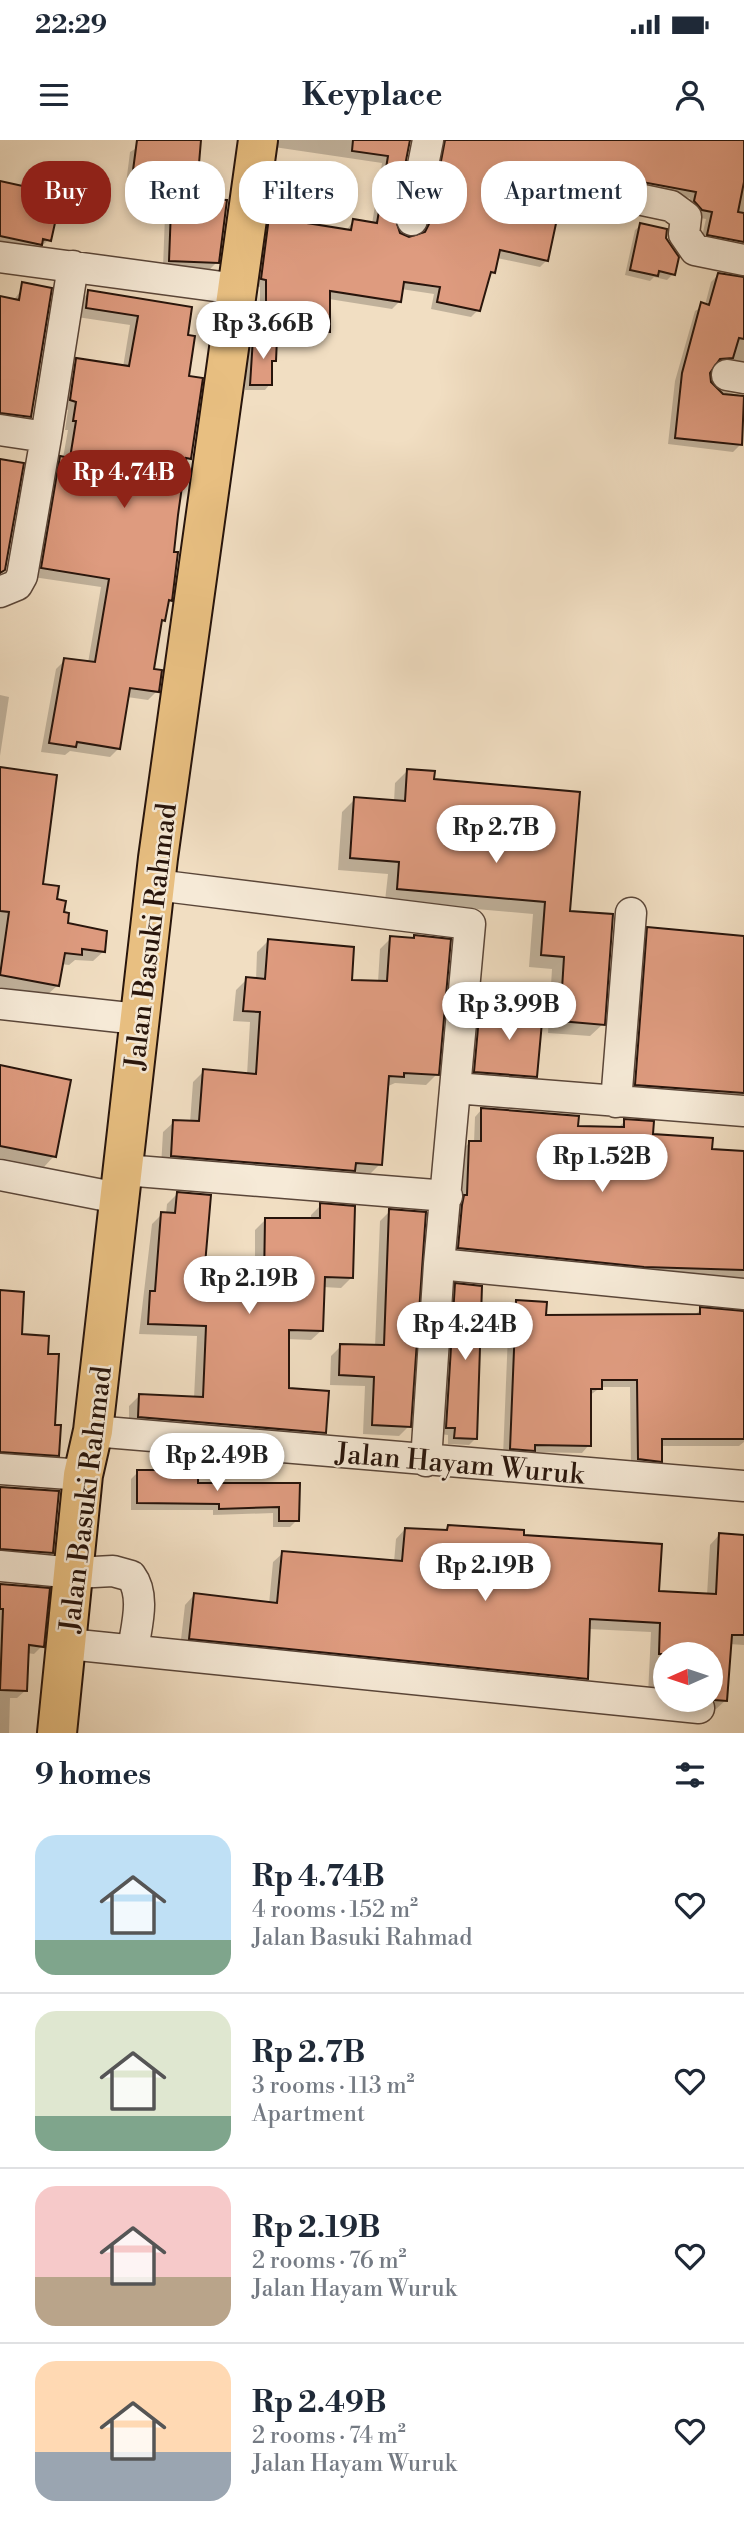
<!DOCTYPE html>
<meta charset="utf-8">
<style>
:root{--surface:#fff;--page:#f2f2f3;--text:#1f2937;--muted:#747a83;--line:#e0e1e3;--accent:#8f2418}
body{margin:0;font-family:"Libre Bodoni",serif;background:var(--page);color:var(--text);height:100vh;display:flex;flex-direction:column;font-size:26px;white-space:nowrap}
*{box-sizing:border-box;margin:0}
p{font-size:23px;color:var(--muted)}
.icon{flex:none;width:38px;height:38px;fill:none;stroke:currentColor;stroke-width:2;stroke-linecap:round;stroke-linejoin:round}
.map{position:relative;height:1593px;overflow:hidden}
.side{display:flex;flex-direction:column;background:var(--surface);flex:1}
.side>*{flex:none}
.top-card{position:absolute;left:21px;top:21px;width:704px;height:63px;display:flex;gap:14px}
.needle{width:46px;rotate:267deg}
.buttons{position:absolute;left:653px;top:1502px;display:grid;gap:14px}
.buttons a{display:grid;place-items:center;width:70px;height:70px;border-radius:50%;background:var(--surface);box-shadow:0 4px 10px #0003;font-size:35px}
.price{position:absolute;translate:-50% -60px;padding:0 16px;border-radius:24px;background:#fff;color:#222;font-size:23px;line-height:46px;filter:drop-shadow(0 2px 4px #0008)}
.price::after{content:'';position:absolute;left:50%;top:42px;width:21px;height:16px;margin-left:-10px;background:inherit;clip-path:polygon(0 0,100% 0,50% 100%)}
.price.selected{background:var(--accent);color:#fff}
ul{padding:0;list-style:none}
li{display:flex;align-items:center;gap:21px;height:175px;padding:0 35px}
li+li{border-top:2px solid var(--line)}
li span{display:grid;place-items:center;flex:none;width:196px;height:140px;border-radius:21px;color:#555}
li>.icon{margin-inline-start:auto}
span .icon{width:84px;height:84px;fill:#fffc;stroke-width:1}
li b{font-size:30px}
h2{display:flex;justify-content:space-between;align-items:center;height:84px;padding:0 35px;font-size:30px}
.chip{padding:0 24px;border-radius:28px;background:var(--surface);box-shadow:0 4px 10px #0003;font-size:24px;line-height:63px}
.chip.selected{background:var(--accent);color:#fff}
.status{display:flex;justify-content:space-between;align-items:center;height:49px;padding:0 35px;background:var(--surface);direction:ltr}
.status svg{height:19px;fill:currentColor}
header{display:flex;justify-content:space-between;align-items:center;height:91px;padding:0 35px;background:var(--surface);font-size:32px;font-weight:700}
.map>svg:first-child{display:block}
.shadow{fill:#0003}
.building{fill:#de9b7f;stroke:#27140b;stroke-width:2}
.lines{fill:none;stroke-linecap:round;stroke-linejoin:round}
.minor-casing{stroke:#5a4639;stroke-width:33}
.major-casing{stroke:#27140b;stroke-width:42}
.minor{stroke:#f6ead7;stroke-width:30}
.major{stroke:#e8bf81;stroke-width:38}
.labels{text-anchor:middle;stroke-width:5;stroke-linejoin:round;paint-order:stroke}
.street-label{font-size:28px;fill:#27140b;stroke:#f6ead7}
</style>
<div class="status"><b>22:29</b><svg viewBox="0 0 49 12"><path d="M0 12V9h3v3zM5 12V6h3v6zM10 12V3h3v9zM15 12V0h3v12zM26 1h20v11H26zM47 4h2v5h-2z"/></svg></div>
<header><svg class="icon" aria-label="menu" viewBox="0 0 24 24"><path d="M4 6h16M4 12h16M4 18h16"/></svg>Keyplace<svg class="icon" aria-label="person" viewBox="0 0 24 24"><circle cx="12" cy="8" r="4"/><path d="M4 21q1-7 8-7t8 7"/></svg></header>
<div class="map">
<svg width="744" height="1593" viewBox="0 0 744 1593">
<rect width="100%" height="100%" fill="#f1dec2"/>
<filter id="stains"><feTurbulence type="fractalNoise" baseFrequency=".00286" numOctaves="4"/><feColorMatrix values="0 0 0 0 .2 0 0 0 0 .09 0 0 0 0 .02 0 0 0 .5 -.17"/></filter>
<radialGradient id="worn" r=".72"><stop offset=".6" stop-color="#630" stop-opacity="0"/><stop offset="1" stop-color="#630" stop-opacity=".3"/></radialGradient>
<path class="shadow" d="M150 0H199L194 61 217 122 210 129 163 127 166 49 126 44 130 12Z
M275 0H408L393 77 399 94 409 99 423 93 439 12 437 0H744V112L701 101 706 79 695 77 688 69 690 58 553 34 548 40 547 120 540 127 497 118 478 170 471 177 431 169 434 154 401 149 399 162 392 169 329 159V192L322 199H275L270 244 265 250H245L248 205 253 199H260V147L255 146 263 86 270 79 346 91 353 81 372 84 382 23 274 7Z
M0 43 71 76 63 84 53 81 49 100 33 112 0 105Z
M641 85 664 99 673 134 667 140 654 137 650 141 625 135 635 90Z
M719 134 744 138V231L740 227 713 225 708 233 714 249 744 256 740 305 733 312 668 304 675 241 695 171 705 165 711 142Z
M22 149 30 276 21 285 0 283V158L13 161Z
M89 152 186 196 189 318 184 323 176 374 170 460 159 485 152 531 157 551 148 560 127 557 119 608 110 617 70 611 65 615 41 612 56 529 65 520 88 523 101 447 33 437 52 327 63 318 68 290H65L68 270 61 269 68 229 77 220 123 227 130 185 77 177 80 161Z
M0 555 9 557 0 616Z
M0 629 41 746 55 761 66 784 104 811 93 821 75 820 69 825 61 824 58 845 47 855 0 847Z
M408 630 432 641 568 772 603 884 590 896 548 893 552 829 529 827 533 774 385 761 388 734 338 730 342 672 355 659 394 662 395 643Z
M648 789 744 798V965L627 953 639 798Z
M415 797 437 934 426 945 395 943 386 947 380 1024 369 1035 351 1033 343 1041 161 1027 163 992 174 982 190 983 193 942 204 931 247 935 250 882 233 881 236 850 247 839 256 840 257 812 268 801 350 841 378 842 380 809 391 798 411 800Z
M481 868 536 936 527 945 466 940 472 877Z
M0 927 54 1016 44 1027 0 1018Z
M482 969 576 987 617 989 625 981 651 996 710 1011 744 1013V1138L635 1133 451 1115 457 1065 461 1061 462 1010 469 1003H474L475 977Z
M177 1054 201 1150 255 1151V1090L265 1080H311V1075L321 1065 351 1138 341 1148 323 1147 322 1190 311 1200 287 1199V1250L325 1292 314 1303 129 1287V1266L139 1256 194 1258 197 1196 139 1194 152 1084 162 1074H166L167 1064Z
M390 1071 409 1286 399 1296 363 1294 365 1246 330 1245 331 1216 341 1206 375 1207 380 1081Z
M456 1145 476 1298 469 1305 448 1304V1295L440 1294 449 1152Z
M0 1152 20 1196 46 1215 57 1315 46 1326 0 1322Z
M517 1162 545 1177 695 1175 701 1169 744 1173V1302L739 1306H660V1321L653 1328 631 1326 630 1247H601L589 1256V1305L582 1313 531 1312 526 1318 503 1316 509 1169Z
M138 1332 196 1345H298L297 1380 290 1387H273V1373L213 1375V1370H131V1339Z
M0 1348 51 1413 43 1421 0 1417Z
M448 1387 522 1397 657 1452 707 1455 710 1405 719 1395 744 1396V1505L729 1504 726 1560 716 1569H704L687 1559H710V1514H665V1557L648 1555 651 1492 588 1489 586 1538 577 1548 180 1508 185 1465 194 1455 269 1464 273 1422 283 1413 394 1422 396 1399 405 1389 444 1391Z
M0 1445 42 1506 34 1514 27 1513 26 1550 17 1558H10L9 1593H0Z"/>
<path class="building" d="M137 0H201L196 59 227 60 219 123 169 121 172 43 132 38Z
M353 0H410L395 77 400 93 409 97 425 92 429 84 445 0H744V42L738 72 744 73V102L707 95 712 72 702 70 694 61 696 52 562 27 555 32 550 41 551 50 561 60 548 121 500 110 495 133 491 132 480 171 437 162 440 147 404 142 401 162 330 151V192L266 193V140L261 139 269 77 351 90 353 79 377 83 388 16 352 11Z
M0 41 77 58 72 77 57 74 51 101 43 99 42 105 0 96Z
M640 83 667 89 666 98 679 117 675 135 659 131 658 136 630 130Z
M718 133 744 137V199L739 198 733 218 720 219 710 233 711 242 723 254 744 256 742 305 675 298 682 233 701 162 709 165Z
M22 142 52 148 31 277 0 273V156L19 160Z
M88 150 192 167 188 195 195 196 189 236 203 238 191 319 186 318 178 375 174 412H178L172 461 169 460 165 481 162 480 154 529 162 530 159 552 130 548 120 609 77 602 76 607 49 603 64 518 95 522 109 439 41 428 60 316 70 318 76 281H73L76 262 70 260 76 218 129 226 138 176 86 168Z
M253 198H277L276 221H272V245H250Z
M0 319 24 323 5 430 0 433Z
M0 627 57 635 43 744 59 746 57 759 66 761 64 772 69 773 68 783 107 791 105 812 82 809V815L65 813 59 846 0 835 9 772 0 771Z
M407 629 435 631 434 639 580 652 570 771 613 774 605 885 560 881 564 817 541 815 545 762 397 749 399 722 350 718 354 657 405 661Z
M647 787 744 796V953L635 945Z
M414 795 451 799 439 935 404 933V937L389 936 382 1025 356 1023 355 1031 171 1016 173 980 199 981 203 929 256 934 260 872 243 871 246 837 265 839 268 799 354 807 352 840 387 841 390 796 414 798Z
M480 866 543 871 537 937 474 932Z
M0 925 71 940 56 1017 0 1006Z
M481 968 579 976 578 986 624 987V979L654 981 653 994 713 998 712 1009 744 1011V1130L644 1127 458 1108 462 1065 464 1055H467L469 1001H481Z
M177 1052 211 1055 203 1148 261 1150V1142H264L265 1078H320V1063L355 1066 353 1138 325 1137 323 1191 289 1190V1248L329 1251 326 1293 138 1277 139 1254 203 1257 206 1186 148 1184 150 1151H155L161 1072 175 1073Z
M389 1069 426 1072 411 1287 372 1285 374 1237 339 1235 340 1204 384 1205Z
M455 1143 482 1146 477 1299 454 1298 455 1288H446Z
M0 1150 24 1152 22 1194 49 1196 48 1214H59L55 1285H61L59 1316 0 1312Z
M516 1160 547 1162 546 1175 700 1174V1167L744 1171V1299H662V1322L638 1319 637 1240H602V1249H591V1306L535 1305V1311L510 1309Z
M137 1330H198V1343H300L299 1381H279V1367L219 1369V1364L137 1363Z
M0 1347 59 1351 53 1413 0 1409Z
M448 1385 524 1390V1395L662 1404 659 1451 716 1454 719 1393 744 1395V1495H732L727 1561 714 1560 710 1555V1514H659L660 1483 590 1479 588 1539 189 1499 194 1453 277 1463 282 1411 402 1421 405 1388 447 1390Z
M0 1444 50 1448 44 1507 29 1505 27 1551 0 1550 3 1469H0Z"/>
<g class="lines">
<g class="minor-casing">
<path id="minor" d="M567 44 671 66 686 77 684 94 695 110 744 120
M412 80 428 0
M0 117 237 149
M727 235 744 238
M0 290 46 297 73 126
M0 452 17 445 22 436 46 297
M156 745 470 784 439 1124 426 1321
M0 864 138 879
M455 948 744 971
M616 962 631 773
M124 1030 447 1056
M0 1035 118 1058
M439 1124 744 1154
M93 1291 744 1346
M0 1329 83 1335
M0 1426 75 1433 113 1431 131 1436C146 1456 136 1487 133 1510
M68 1504 699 1568"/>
</g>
<g class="major-casing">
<path id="major" d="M57 1593 83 1335 93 1291 158 718 258 0"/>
</g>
<use href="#minor" class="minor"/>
<use href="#major" class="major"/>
</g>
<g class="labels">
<g class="street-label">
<text transform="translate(150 796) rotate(-83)" y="10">Jalan Basuki Rahmad</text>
<text transform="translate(460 1323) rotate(5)" y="10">Jalan Hayam Wuruk</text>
<text transform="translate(85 1359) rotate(-83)" y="10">Jalan Basuki Rahmad</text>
</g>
</g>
<rect width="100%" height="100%" filter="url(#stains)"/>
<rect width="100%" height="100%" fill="url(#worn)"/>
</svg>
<div class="buttons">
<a><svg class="needle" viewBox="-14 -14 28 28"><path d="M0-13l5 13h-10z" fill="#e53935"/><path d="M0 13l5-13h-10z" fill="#747a83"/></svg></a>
</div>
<b class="price" style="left:263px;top:221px">Rp 3.66B</b>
<b class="price selected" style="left:124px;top:370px">Rp 4.74B</b>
<b class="price" style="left:496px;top:725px">Rp 2.7B</b>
<b class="price" style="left:509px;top:902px">Rp 3.99B</b>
<b class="price" style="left:602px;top:1054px">Rp 1.52B</b>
<b class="price" style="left:249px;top:1176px">Rp 2.19B</b>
<b class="price" style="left:465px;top:1222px">Rp 4.24B</b>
<b class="price" style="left:217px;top:1353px">Rp 2.49B</b>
<b class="price" style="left:485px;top:1463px">Rp 2.19B</b>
<div class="top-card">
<a class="chip selected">Buy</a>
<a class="chip">Rent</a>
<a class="chip">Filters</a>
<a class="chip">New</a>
<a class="chip">Apartment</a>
</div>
</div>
<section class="side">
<h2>9 homes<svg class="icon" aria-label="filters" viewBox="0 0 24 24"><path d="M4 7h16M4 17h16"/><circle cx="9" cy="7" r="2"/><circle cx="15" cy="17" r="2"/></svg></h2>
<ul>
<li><span style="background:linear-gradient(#bfe0f5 75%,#7fa58c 0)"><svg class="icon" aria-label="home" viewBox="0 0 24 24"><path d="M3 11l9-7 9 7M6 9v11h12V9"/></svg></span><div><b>Rp 4.74B</b><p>4 rooms · 152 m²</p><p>Jalan Basuki Rahmad</p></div><svg class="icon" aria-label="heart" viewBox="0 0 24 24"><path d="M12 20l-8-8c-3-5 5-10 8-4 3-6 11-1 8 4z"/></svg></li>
<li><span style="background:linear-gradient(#dfe7d0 75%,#7fa58c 0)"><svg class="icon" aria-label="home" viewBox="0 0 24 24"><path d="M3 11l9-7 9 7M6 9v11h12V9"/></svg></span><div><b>Rp 2.7B</b><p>3 rooms · 113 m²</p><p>Apartment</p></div><svg class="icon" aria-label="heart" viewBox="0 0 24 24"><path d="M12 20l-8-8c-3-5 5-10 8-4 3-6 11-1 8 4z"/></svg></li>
<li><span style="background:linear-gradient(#f6c9c9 65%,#b9a48a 0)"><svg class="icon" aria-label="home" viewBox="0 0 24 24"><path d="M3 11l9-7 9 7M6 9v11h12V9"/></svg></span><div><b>Rp 2.19B</b><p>2 rooms · 76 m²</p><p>Jalan Hayam Wuruk</p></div><svg class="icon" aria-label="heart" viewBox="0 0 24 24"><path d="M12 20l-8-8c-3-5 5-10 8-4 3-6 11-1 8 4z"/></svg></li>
<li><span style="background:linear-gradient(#ffd9b3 65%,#9aa5b1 0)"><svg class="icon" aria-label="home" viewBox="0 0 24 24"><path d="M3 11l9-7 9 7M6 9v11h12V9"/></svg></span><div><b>Rp 2.49B</b><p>2 rooms · 74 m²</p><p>Jalan Hayam Wuruk</p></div><svg class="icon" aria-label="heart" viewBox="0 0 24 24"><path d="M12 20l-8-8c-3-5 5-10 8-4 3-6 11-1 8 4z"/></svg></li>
</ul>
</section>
